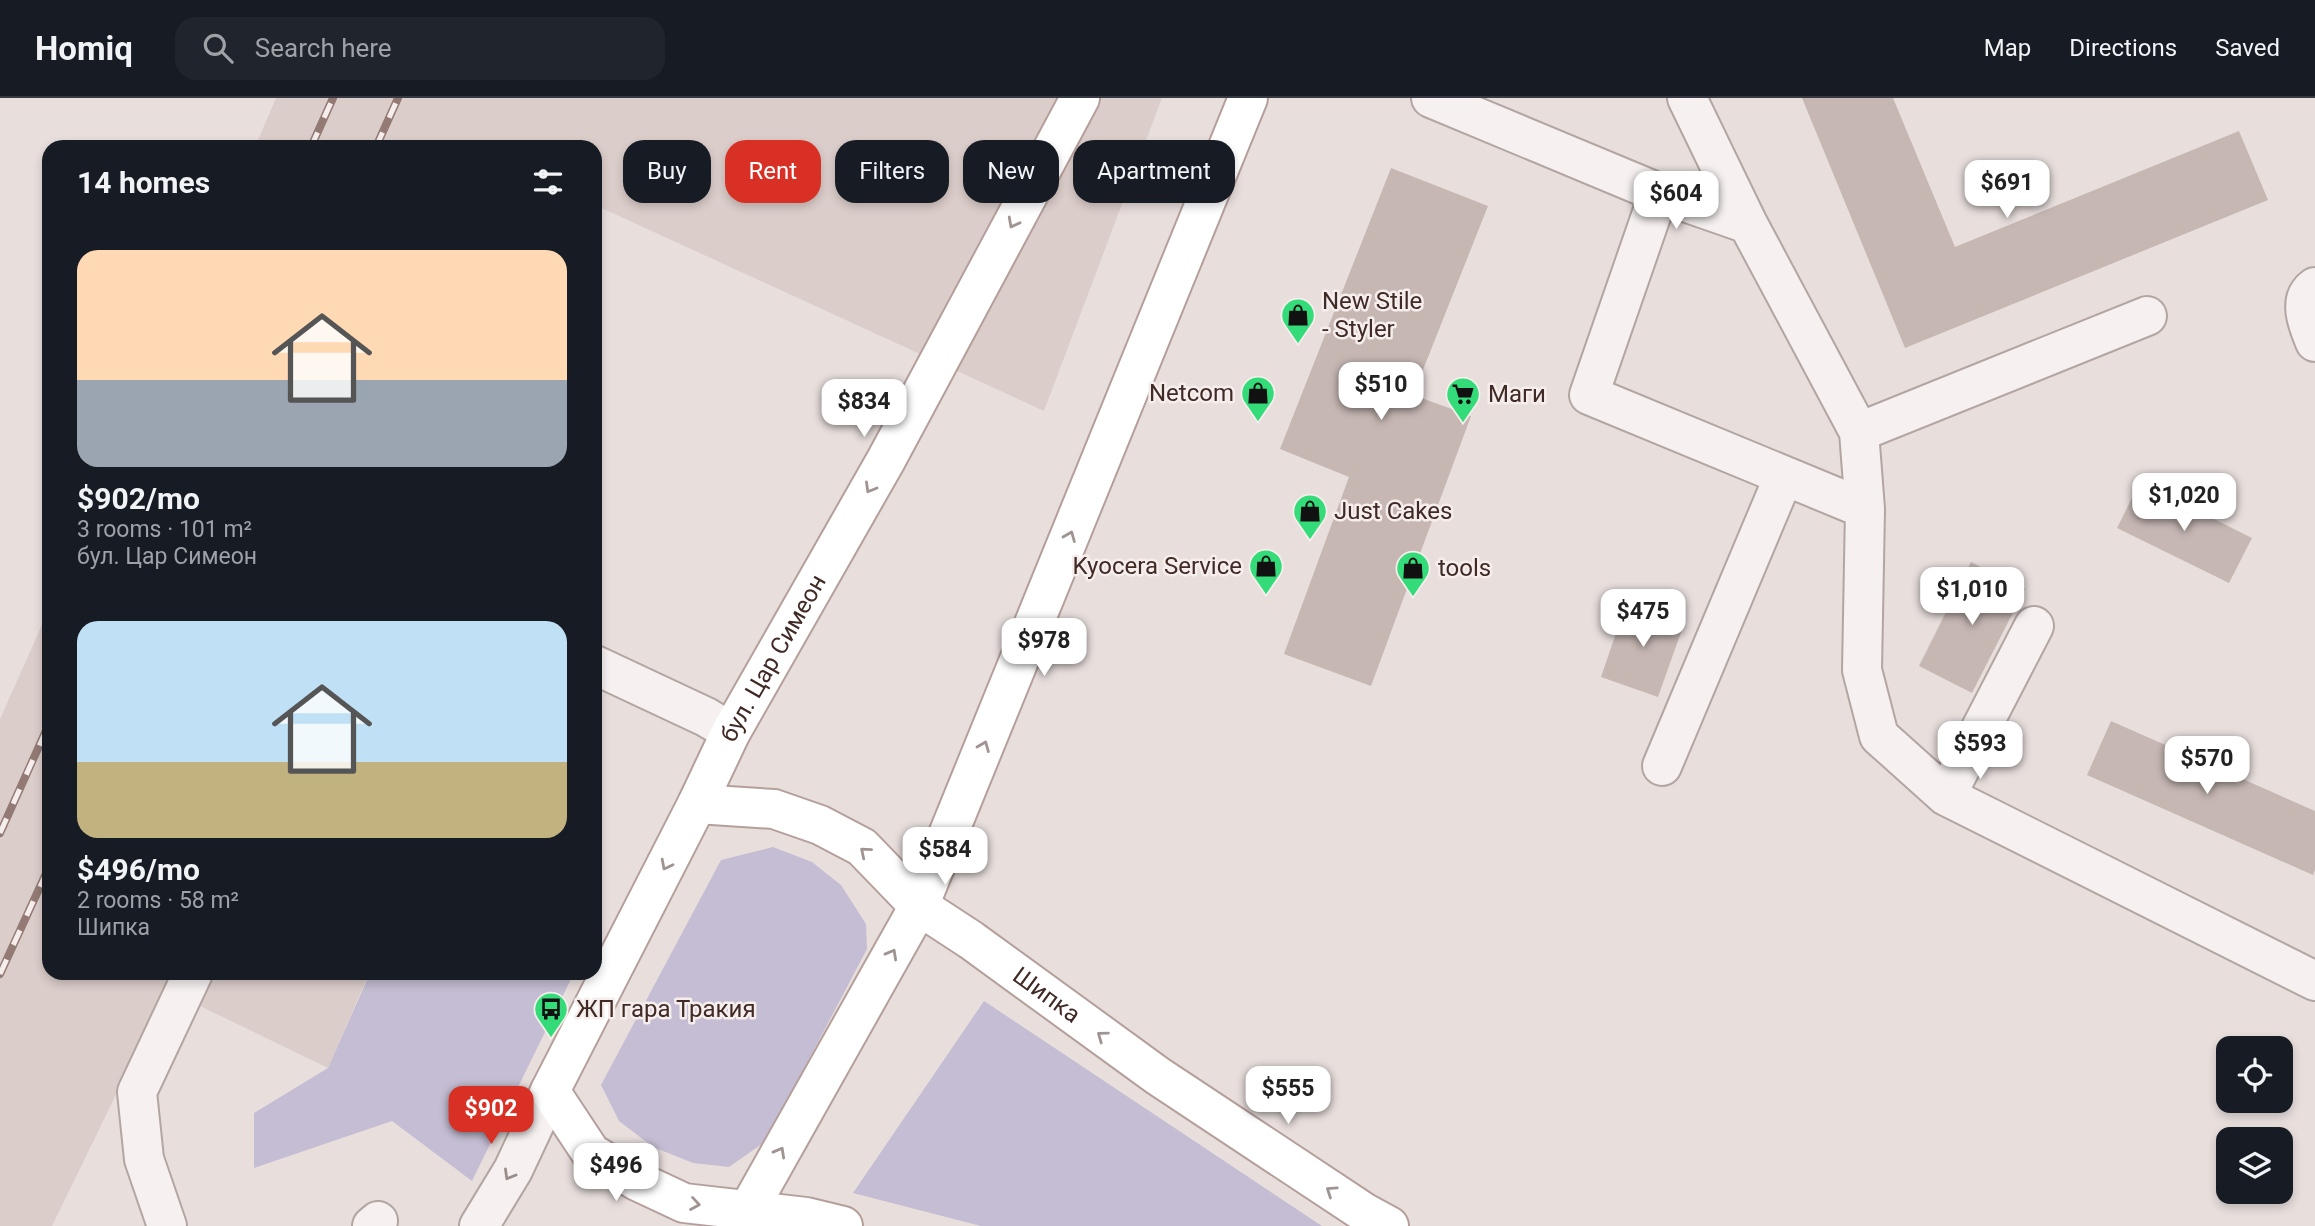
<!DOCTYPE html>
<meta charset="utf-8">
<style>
:root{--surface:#171b24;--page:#20242c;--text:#f1f3f6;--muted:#9ea1a6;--line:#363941;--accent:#d93025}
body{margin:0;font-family:Roboto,sans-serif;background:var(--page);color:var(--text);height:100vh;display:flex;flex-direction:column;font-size:26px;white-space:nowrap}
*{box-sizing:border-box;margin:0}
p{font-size:23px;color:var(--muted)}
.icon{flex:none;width:38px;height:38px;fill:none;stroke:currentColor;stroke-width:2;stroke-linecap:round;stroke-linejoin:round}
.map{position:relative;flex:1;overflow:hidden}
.details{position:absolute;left:42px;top:42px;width:560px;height:840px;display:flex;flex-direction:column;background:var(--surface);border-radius:21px;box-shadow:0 4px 10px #0003}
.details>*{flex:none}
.hud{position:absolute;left:623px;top:42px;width:665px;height:63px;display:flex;gap:14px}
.buttons{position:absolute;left:2216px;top:938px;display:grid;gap:14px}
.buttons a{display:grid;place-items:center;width:77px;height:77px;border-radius:14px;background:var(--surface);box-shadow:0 4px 10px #0003;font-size:35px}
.price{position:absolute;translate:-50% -60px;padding:0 16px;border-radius:14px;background:#fff;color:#222;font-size:23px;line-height:46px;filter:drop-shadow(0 2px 4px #0008)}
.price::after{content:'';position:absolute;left:50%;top:42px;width:21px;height:16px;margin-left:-10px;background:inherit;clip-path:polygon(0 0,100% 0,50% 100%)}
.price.on{background:var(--accent);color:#fff}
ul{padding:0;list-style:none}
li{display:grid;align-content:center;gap:14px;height:371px;padding:0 35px}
li span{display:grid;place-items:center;height:217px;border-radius:21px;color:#555}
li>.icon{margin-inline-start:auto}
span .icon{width:126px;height:126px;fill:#fffc;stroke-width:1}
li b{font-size:30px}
h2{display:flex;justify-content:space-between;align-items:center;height:84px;padding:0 35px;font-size:30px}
.tag{padding:0 24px;border-radius:21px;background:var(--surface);box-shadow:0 4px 10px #0003;font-size:24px;line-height:63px}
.tag.on{background:var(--accent);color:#fff}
header{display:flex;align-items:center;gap:42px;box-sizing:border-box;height:98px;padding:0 35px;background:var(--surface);border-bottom:2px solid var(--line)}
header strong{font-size:33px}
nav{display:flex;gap:38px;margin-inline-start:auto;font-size:24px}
.search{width:490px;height:63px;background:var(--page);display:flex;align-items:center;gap:18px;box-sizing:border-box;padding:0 24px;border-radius:21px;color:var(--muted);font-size:26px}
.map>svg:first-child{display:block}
.built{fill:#dbcdca}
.green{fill:#c4bdd3}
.building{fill:#c6b7b3}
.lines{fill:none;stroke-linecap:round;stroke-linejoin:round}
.minor-casing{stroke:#b2a5a2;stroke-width:42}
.major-casing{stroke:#b59f9b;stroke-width:42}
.minor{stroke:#f6f1f0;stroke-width:38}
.major{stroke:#fff;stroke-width:38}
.rail-casing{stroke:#937a75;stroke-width:8}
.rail{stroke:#f6eeec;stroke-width:5;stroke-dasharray:16;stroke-linecap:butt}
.oneway{stroke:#a09492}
.oneway2{stroke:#9b8e8a}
.labels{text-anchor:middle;stroke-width:5;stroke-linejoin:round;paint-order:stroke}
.poi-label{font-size:24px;fill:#402a25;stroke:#f6eeec;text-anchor:start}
.street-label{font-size:24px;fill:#402a25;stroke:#f6eeec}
</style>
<header>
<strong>Homiq</strong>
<div class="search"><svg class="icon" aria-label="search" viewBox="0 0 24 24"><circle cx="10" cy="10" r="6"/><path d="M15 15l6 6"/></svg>Search here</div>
<nav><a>Map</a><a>Directions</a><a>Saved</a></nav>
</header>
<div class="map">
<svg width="2315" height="1128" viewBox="0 0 2315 1128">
<rect width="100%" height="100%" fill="#e8dfdd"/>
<path class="built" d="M276 0H1162L1044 313 595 107V49H255Z
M49 511V875H369L328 970 167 892 52 1128H0V621Z"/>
<path class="green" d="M773 749 812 764 841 787 866 826 867 851 766 1043 729 1069 693 1065 653 1049 619 1023 601 987 721 762Z
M370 875H574L472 1083 392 1023 254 1070V1015L328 970Z
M984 903 1322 1128H981L853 1095Z"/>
<path class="building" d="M1802 0H1893L1955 149 2239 33 2268 102 1905 250Z
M1391 70 1488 108 1413 297 1471 318 1371 588 1284 556 1349 379 1280 351Z
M2140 384 2252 440 2229 485 2117 430Z
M1971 464 2025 491 1972 595 1919 568Z
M1627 503 1685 523 1658 599 1601 579Z
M2111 623 2315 713V772L2313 777 2087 677Z"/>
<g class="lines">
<g class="minor-casing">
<path id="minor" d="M1431 0 1659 95 1748 126 1859 334 1865 411 1862 572 1879 638 1946 698 2315 883
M1687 0 1748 126
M1659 95 1589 297 1865 411
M2315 189C2297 202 2308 227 2315 244
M1859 334 2147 218
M595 567 706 619 731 634
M1662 668 1784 378
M1946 698 2034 528
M167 1128 144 1061 137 994 193 875
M372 1128 378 1123
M479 1128 513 1072 550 993"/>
</g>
<g class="major-casing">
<g id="major">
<path id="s1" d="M697 706 774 711 820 727 862 749 919 808 971 842 1158 978 1365 1115 1389 1128"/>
<path d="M747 1114 919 808 1248 0"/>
<path id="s2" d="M843 1128 806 1119 684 1105 637 1083 591 1055 550 993 697 706 731 634 886 362 1080 0"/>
</g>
</g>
<use href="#minor" class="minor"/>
<use href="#major" class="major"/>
<g class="rail-casing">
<path id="rail" d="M311 49 333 0
M376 49 398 0
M0 735 49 626
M0 876 49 769"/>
</g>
<use href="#rail" class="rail"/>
</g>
<defs><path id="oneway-chevron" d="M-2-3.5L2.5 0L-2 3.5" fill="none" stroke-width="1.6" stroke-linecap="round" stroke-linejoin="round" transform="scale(1.75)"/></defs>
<g class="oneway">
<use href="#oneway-chevron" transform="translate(1013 125) rotate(118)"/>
<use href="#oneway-chevron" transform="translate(870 390) rotate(120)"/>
<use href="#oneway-chevron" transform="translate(1070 438) rotate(-68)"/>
<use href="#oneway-chevron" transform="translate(984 648) rotate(-68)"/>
<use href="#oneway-chevron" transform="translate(865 754) rotate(-140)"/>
<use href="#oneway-chevron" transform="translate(666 767) rotate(117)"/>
<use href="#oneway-chevron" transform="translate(892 856) rotate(-61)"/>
<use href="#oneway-chevron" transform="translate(1102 938) rotate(-144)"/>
<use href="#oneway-chevron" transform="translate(780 1054) rotate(-61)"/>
<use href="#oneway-chevron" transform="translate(1331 1093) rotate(-146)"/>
<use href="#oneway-chevron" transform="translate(695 1106) rotate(9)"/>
</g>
<use class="oneway2" href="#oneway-chevron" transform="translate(509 1077) rotate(120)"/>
<defs>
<g id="shop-pin" transform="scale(1.75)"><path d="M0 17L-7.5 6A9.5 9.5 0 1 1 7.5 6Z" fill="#34db79" stroke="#f6eeec"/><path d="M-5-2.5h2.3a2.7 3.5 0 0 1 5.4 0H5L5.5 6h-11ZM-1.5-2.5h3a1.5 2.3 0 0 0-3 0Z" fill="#111"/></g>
<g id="supermarket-pin" transform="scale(1.75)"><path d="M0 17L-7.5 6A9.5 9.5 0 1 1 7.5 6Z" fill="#34db79" stroke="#f6eeec"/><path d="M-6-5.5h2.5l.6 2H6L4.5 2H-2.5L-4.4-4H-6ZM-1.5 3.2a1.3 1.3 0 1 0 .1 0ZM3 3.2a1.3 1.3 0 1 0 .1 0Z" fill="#111"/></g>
<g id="bus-pin" transform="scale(1.75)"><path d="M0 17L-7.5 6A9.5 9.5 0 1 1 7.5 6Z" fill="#34db79" stroke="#f6eeec"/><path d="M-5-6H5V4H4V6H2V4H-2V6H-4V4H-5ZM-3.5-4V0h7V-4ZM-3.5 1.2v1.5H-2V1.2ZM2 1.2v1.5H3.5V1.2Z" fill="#111"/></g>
</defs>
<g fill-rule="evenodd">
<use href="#shop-pin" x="1298" y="217"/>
<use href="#shop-pin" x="1258" y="295"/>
<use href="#supermarket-pin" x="1463" y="296"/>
<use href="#shop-pin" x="1310" y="413"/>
<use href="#shop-pin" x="1266" y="468"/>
<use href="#shop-pin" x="1413" y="470"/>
<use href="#bus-pin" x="551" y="911"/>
</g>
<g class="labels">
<g class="poi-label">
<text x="1322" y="211">New Stile<tspan x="1322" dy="28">- Styler</tspan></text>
<text x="1234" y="303" text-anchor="end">Netcom</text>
<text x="1488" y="304">Маги</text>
<text x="1334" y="421">Just Cakes</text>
<text x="1242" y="476" text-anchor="end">Kyocera Service</text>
<text x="1438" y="478">tools</text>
<text x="576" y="919">ЖП гара Тракия</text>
</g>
<g class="street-label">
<text dy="8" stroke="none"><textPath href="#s2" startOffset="828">бул. Цар Симеон</textPath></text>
<text dy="8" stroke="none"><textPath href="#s1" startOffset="411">Шипка</textPath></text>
</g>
</g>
</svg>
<div class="buttons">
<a><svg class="icon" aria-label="locate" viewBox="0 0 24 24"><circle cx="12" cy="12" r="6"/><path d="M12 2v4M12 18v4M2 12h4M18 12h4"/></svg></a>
<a><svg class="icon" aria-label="layers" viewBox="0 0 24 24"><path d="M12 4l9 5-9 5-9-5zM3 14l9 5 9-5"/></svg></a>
</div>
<b class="price" style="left:2007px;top:122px">$691</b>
<b class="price" style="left:1676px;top:133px">$604</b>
<b class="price" style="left:1381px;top:324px">$510</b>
<b class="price" style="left:864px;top:341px">$834</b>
<b class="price" style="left:2184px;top:435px">$1,020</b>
<b class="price" style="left:1972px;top:529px">$1,010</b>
<b class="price" style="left:1643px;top:551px">$475</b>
<b class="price" style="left:1044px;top:580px">$978</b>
<b class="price" style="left:1980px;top:683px">$593</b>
<b class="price" style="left:2207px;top:698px">$570</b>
<b class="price" style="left:945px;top:789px">$584</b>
<b class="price" style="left:1288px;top:1028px">$555</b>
<b class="price on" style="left:491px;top:1048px">$902</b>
<b class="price" style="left:616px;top:1105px">$496</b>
<div class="hud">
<a class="tag">Buy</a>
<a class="tag on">Rent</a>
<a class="tag">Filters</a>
<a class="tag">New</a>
<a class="tag">Apartment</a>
</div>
<section class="details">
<h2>14 homes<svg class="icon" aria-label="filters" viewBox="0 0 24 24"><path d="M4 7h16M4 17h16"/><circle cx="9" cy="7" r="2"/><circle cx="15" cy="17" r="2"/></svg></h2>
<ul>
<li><span style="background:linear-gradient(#ffd9b3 60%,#9aa5b1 0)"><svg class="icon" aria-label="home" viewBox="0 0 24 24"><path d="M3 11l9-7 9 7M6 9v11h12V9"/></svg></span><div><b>$902/mo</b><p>3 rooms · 101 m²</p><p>бул. Цар Симеон</p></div></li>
<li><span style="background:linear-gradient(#bfe0f5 65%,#c2b280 0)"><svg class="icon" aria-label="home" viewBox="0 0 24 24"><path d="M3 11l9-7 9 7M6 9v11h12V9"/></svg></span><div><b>$496/mo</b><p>2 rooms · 58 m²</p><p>Шипка</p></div></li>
</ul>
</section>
</div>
